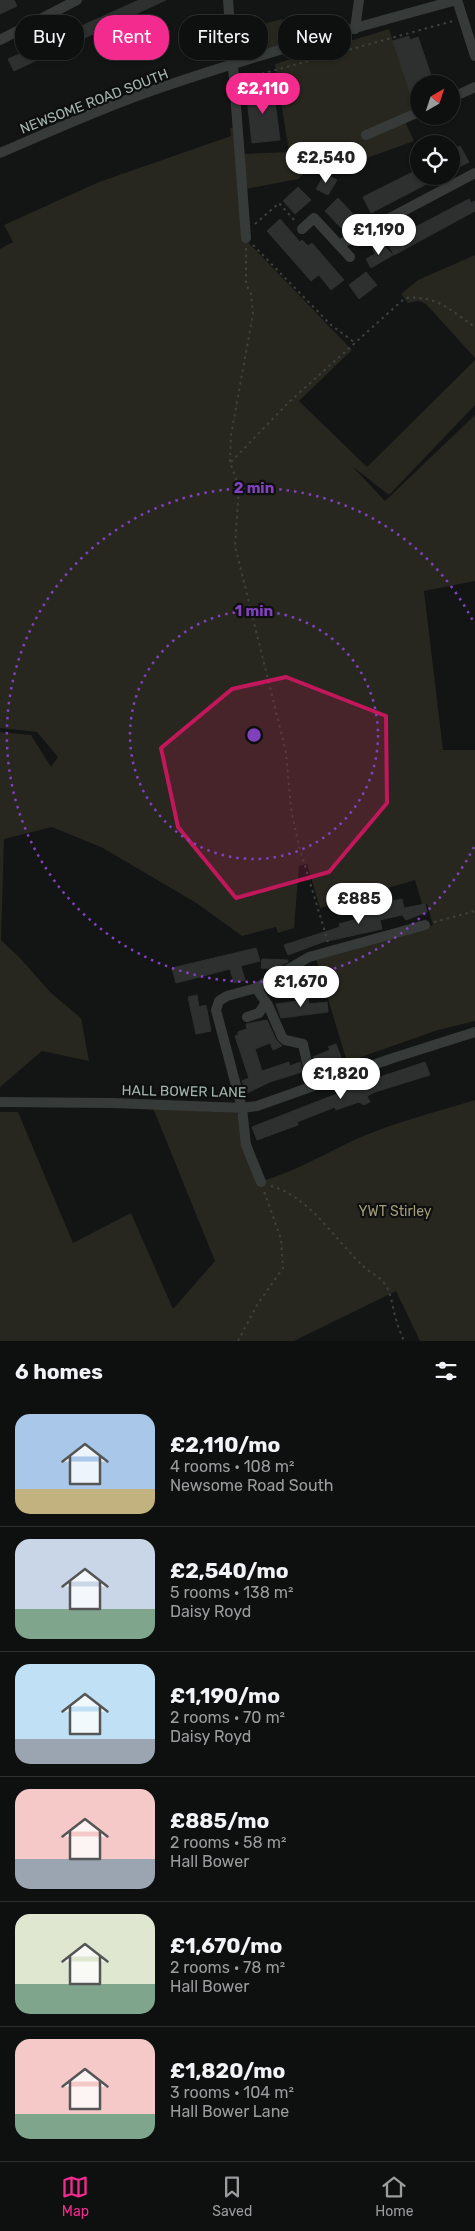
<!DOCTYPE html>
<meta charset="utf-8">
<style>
:root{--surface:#0e0f0f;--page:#171818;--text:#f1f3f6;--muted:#9b9c9e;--line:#2e2f2f;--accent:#f42b8f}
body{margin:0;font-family:Rubik,sans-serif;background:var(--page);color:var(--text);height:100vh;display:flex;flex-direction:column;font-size:19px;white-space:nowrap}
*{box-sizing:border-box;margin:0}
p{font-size:16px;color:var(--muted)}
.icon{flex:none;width:28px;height:28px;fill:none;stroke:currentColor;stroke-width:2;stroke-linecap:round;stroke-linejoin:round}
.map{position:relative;height:1341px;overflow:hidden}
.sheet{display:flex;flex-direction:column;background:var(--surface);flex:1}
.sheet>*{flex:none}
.hud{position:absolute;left:15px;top:15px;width:445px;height:45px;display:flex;gap:10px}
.needle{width:32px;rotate:39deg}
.tools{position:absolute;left:410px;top:75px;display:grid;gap:10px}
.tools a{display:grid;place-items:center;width:50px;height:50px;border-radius:50%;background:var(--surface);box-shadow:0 1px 4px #0004,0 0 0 1px var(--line);font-size:25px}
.price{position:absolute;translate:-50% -42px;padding:0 11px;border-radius:18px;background:#fff;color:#222;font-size:16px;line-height:32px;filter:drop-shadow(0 1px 2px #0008)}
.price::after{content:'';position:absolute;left:50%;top:30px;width:15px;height:11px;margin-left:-8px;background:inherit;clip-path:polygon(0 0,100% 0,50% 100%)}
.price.on{background:var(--accent);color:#fff}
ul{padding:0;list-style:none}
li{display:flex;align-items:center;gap:15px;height:125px;padding:0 15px}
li+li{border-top:1px solid var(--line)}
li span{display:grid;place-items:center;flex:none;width:140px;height:100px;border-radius:15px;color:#555}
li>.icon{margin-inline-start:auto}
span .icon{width:60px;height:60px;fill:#fffc;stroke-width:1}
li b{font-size:21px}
h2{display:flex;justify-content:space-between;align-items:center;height:60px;padding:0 15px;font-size:21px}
.tag{padding:0 18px;border-radius:20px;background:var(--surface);box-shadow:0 1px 4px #0004,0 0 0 1px var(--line);font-size:18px;line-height:45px}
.tag.on{background:var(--accent);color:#fff}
.tab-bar{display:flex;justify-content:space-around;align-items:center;height:70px;border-top:1px solid var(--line);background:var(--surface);font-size:14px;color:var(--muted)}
.tab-bar a{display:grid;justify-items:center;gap:2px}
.tab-bar .on{color:var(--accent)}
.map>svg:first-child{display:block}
.green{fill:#27271f}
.building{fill:#2e3030;stroke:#2d3030}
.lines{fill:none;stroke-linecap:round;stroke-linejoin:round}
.path{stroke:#3c423f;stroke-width:2;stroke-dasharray:2.5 4;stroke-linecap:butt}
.minor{stroke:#363b3a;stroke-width:10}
.marked{fill:#c2185b;fill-opacity:0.2;stroke:#c2185b;stroke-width:4;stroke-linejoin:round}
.ring{fill:none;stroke:#8141bc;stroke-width:2.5;stroke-dasharray:2.5 5}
.labels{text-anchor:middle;stroke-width:4.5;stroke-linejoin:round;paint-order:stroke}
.street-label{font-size:14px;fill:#a4b5ad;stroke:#0e0f0f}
.park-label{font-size:14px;fill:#a19d7a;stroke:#0e0f0f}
.centre{fill:#8141bc;stroke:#0e0f0f;stroke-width:2.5}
.ring-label{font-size:15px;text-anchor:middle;font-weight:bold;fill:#8141bc;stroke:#0e0f0f;stroke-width:4.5;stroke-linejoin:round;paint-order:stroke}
</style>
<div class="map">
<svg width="475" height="1341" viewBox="0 0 475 1341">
<rect width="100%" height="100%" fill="#131414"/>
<path class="green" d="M282 19 284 44 238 56 236 31Z
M389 29 417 111 403 117 414 141 342 167 329 150 298 179 246 189 244 154 289 152 275 64Z
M237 127 244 238 352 350 299 401 367 467 475 360V405L389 495 352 466 385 501 475 415V581L424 591 443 750H475V1021L438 1030 347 1062 316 959 433 925 427 904H422L415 880 320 908 307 864 299 866 294 928 278 933 276 927 242 936 198 904 103 848 52 827 4 839 1 940 19 957 51 993 81 1018 89 1061 42 1051 0 1087V732L31 735 51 767 58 757 37 732 0 728V249L13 242 4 225 99 182 231 136 230 128Z
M475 255V358L426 304 419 301 408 303 401 294 418 280Z
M475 1100V1341H420L396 1291 294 1341H0V1112H18L73 1243 131 1213 173 1309 215 1261 153 1108 237 1113 258 1182C293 1173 322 1155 354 1140 392 1123 435 1112 475 1100Z"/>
<path class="building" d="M0 0H14L17 6 0 14Z
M139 0H166L14 71 8 59Z
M409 36 410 40 418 37 434 84H419V89L410 92 393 41Z
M273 87 280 140 252 143 246 89Z
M460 146 469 162 451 171V151Z
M419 169V176H442L371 213 363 197Z
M325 174 337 180 328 195 316 189Z
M298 187 311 200 295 214 283 201Z
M338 198 354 215 341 228 325 211Z
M469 199 471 203 475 201V211L394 255 387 242Z
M280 219 300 242 302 240 308 246 312 243 344 280 331 290 319 275 311 281 267 231Z
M382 244 393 255 371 268 366 259 375 254 373 249Z
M366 272 377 285 359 299 349 285Z
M402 899 404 908 425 904 427 912 406 920 402 915 380 920 382 929 323 942 288 955 284 945 340 927 339 924 365 917 364 914 383 909 382 903Z
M256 948 260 961 241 966 245 980 234 983 230 969 176 983 172 968Z
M262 959 288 960V962L275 969 261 968Z
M197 995 199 1007 206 1005 211 1031 196 1034 188 997Z
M308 996 309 1004 327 1002 328 1012 281 1018 276 1004 298 1001 297 998Z
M267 1020 276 1040 282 1046 273 1050 270 1043 255 1049 262 1071 289 1062 290 1066 300 1062 302 1072 270 1082 247 1093 242 1081 249 1078 235 1036 238 1035V1032L247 1029 246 1024Z
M336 1044 341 1057 315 1068 313 1057 330 1050 328 1047Z
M425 1062 430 1075 375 1092 367 1096 370 1102 364 1105 359 1102 336 1110 335 1107 297 1122 298 1125 257 1140 252 1127 380 1077Z"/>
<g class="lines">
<path class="path" d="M240 44 249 49
M243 79 453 21
M255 224 279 203 295 221
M253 245 331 325 354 342
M246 248V284L251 294 253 314 231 435 230 462 239 488 235 546 286 752 291 809 299 846 328 942
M231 462 289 402 405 298C437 295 450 310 475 327
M434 922 475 911
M271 1186C309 1196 336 1241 363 1266 369 1272 379 1276 384 1283 392 1293 392 1307 396 1319 398 1327 401 1334 404 1341
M238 1341 257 1305 283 1268 281 1239 264 1191"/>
<path class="minor" d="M228 0 246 238
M457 0 475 56
M355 29 359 0
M0 40 77 0
M451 98 475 87
M366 135 419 112
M0 153C49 132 97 110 148 92 249 57 354 28 457 0
M302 229 314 218 339 245 475 173
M339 245 350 257
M256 988 268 1005 282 1037 285 1040 303 1044 312 1086
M247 1017 259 1013 266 1002
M0 1102 113 1103 242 1108 257 1106 390 1059 475 1032
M261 1182 246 1145 242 1108 216 1010 219 1001 227 996 256 988 309 957 425 925"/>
</g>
<path class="marked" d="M286 677 386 716 387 803 329 872 236 898 178 827 161 748 232 689Z"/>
<g class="ring">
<circle cx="254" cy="735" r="124"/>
<path d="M474 847A247 247 0 1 1 474 623"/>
</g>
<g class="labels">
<g class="street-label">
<text transform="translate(94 101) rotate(-21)" y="5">NEWSOME ROAD SOUTH</text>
<text transform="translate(184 1091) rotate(1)" y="5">HALL BOWER LANE</text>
</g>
<g class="park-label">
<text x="395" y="1216">YWT Stirley</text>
</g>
</g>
<circle cx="254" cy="735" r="8" class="centre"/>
<g class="ring-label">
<text x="254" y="493">2 min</text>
<text x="254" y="616">1 min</text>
</g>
</svg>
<div class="tools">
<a><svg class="needle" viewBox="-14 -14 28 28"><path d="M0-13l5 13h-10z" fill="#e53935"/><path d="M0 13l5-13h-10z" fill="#9b9c9e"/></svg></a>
<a><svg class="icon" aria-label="locate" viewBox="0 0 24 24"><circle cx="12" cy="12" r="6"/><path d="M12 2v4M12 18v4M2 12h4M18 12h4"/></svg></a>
</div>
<b class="price on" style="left:263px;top:115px">£2,110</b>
<b class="price" style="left:326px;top:184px">£2,540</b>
<b class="price" style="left:379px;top:256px">£1,190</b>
<b class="price" style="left:359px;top:925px">£885</b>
<b class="price" style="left:301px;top:1008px">£1,670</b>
<b class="price" style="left:341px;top:1100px">£1,820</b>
<div class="hud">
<a class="tag">Buy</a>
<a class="tag on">Rent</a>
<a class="tag">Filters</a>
<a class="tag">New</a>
</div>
</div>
<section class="sheet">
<h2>6 homes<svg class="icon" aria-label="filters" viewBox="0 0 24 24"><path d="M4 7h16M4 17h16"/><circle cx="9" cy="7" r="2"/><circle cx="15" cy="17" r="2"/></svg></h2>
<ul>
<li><span style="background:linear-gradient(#a9c7e8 75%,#c2b280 0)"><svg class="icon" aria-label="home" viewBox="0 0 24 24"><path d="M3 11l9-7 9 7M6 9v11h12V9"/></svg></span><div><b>£2,110/mo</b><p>4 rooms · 108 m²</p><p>Newsome Road South</p></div></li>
<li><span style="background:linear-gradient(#c9d6e8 70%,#7fa58c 0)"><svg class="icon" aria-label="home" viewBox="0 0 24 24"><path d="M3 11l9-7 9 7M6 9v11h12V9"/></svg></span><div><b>£2,540/mo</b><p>5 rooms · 138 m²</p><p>Daisy Royd</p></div></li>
<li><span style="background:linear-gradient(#bfe0f5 75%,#9aa5b1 0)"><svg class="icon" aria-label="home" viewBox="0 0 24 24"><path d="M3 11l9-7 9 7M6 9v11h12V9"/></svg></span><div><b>£1,190/mo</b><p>2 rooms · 70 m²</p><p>Daisy Royd</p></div></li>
<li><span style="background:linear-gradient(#f6c9c9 70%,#9aa5b1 0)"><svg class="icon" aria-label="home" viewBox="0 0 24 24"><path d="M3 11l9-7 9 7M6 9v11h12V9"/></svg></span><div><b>£885/mo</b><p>2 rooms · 58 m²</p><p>Hall Bower</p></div></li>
<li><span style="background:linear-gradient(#dfe7d0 70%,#7fa58c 0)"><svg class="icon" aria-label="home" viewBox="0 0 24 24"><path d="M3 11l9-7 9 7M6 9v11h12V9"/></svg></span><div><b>£1,670/mo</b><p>2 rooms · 78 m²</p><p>Hall Bower</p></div></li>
<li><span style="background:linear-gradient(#f6c9c9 75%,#7fa58c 0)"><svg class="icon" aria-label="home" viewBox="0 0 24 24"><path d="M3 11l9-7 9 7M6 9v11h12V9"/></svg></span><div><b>£1,820/mo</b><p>3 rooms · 104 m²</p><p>Hall Bower Lane</p></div></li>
</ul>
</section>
<nav class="tab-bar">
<a class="on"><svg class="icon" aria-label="map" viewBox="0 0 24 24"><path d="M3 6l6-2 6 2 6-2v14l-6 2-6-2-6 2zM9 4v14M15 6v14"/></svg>Map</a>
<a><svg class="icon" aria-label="saved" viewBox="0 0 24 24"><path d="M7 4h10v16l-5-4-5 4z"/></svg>Saved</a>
<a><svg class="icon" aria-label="home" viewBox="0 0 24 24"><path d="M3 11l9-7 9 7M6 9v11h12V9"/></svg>Home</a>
</nav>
